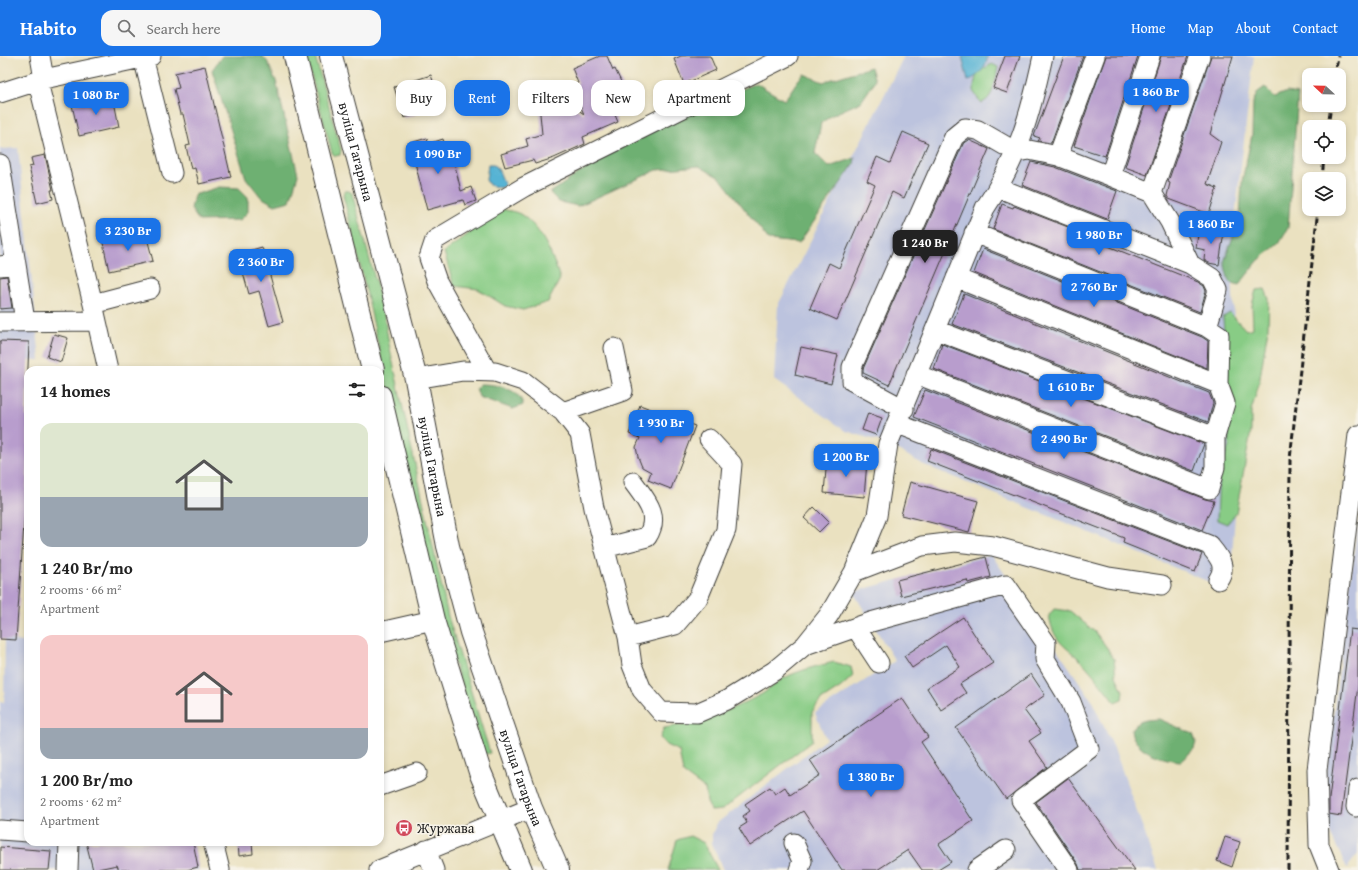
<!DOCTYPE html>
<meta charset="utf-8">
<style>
:root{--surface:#fff;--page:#f6f6f6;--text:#222;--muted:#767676;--accent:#1a73e8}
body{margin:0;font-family:"Gentium Book Plus",serif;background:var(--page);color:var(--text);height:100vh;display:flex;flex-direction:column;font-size:15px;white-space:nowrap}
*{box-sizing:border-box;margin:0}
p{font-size:13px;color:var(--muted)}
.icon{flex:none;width:22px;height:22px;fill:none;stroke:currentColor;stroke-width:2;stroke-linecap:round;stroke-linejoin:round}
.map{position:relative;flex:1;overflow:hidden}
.panel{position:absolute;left:24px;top:310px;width:360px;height:480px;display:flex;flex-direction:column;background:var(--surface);border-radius:12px;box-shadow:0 2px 6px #0003}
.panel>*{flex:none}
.banner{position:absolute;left:396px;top:24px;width:380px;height:36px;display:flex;gap:8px}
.needle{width:26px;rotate:292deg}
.buttons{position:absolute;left:1302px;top:12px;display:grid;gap:8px}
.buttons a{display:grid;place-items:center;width:44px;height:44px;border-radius:8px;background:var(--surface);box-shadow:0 2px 6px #0003;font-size:20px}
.price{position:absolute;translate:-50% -34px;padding:0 9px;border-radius:8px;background:var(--accent);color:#fff;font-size:13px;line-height:26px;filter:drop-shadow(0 1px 2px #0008)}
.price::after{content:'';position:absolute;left:50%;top:24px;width:12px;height:9px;margin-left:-6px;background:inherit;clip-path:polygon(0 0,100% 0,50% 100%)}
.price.on{background:#222;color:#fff}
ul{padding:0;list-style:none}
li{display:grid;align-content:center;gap:8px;height:212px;padding:0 16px}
li span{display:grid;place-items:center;height:124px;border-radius:12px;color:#555}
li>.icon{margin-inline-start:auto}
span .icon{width:72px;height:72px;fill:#fffc;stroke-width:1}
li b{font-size:17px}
h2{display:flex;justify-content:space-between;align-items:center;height:48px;padding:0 16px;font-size:17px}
.tag{padding:0 14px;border-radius:12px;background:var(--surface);box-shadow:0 2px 6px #0003;font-size:14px;line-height:36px}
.tag.on{background:var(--accent);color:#fff}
header{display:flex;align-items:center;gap:24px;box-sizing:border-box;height:56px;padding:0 20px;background:var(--accent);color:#fff}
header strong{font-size:19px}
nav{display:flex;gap:22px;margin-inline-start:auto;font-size:14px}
.search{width:280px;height:36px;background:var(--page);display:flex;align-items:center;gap:10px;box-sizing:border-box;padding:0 14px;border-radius:12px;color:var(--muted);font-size:15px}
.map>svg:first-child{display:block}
.industrial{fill:#bcc3de}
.green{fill:#88cc85;stroke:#527450}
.forest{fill:#6eb072;stroke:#456647}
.water{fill:#56b3d4;stroke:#396878}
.building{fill:#b89dcd}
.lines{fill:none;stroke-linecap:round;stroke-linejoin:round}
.minor-casing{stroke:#3b3a35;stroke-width:21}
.major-casing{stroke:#3b3a35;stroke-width:24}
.minor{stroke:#fff;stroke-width:19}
.major{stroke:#fff;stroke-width:22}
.rail{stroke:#1c1c1c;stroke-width:3;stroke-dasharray:6 3;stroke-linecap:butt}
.labels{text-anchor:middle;stroke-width:3;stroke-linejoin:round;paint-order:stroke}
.street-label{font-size:14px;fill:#1c1c1c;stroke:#f7f3e8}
.poi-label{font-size:14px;fill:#1c1c1c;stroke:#f7f3e8;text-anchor:start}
</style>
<header>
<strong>Habito</strong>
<div class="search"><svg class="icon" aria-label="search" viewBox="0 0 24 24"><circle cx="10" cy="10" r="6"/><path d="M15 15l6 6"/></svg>Search here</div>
<nav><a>Home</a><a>Map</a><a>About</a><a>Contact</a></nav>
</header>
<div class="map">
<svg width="1358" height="814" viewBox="0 0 1358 814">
<rect width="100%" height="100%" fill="#f7f3e8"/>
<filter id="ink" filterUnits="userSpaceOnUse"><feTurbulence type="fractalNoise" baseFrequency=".025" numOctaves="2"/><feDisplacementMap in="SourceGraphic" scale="8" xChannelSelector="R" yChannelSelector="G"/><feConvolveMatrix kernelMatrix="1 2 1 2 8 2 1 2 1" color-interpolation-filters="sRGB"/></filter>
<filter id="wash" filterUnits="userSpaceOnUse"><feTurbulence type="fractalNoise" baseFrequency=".012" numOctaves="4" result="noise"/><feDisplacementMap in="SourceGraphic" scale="16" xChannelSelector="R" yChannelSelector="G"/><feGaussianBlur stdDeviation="0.9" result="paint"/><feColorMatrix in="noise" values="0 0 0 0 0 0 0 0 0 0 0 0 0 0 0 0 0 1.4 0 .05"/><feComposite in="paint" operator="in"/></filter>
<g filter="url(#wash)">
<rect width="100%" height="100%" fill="#eae1c0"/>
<path class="industrial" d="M904 0H1254L1231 194 1240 391 1230 528 1212 527 922 408 888 388 846 375 774 324 778 249Z
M18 92 40 304 0 303V93Z
M1358 462V798L1347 812 1323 763V741Z
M991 498 1091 643 1114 692 1158 814H723L712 787V778L717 767 826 683 815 657 895 605 853 536Z
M5 583 28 587V786H193L199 814H0V646H4Z"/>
<path class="green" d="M306 0H315L341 94 340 99 335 100 332 97Z
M992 8 998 11C995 24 995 41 982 47 971 37 973 29 978 16Z
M345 135H349L352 137 383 253 389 288 448 560 490 697 484 698C470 653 453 607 440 560 404 421 379 279 343 139Z
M502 153C508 155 515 155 520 158 542 171 553 201 560 223L548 246 523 254 505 250 478 233 454 230 444 196Z
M1265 233 1269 243 1268 272 1259 328 1251 355V375L1236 457 1227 468 1217 464 1219 418 1229 390 1228 335 1223 261 1230 257 1246 274 1253 272 1252 249 1256 234Z
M1054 553 1070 555 1095 576 1105 589 1114 603 1116 620 1123 635 1122 643 1115 646C1105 634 1096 621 1086 610 1067 589 1054 590 1049 559Z
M834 606 851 611 853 620 841 631 821 644 812 656V685L722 754 711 755 707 746 705 733 683 717 679 695 666 689 660 682 664 672C699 667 730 655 762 638 770 633 776 627 784 622 800 614 817 610 834 606Z
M690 780 704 787 718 814H668L677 784Z"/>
<path class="forest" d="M222 0H262L267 5 276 25 298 119 290 145 275 149 261 141 246 122 212 14Z
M871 11 875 25 861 46 834 58 821 67 815 97 829 111 855 102 854 108 799 187 769 184 720 122 699 110 657 114 578 150 559 146 550 137 625 85 756 27 784 44C792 35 795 26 804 18L823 26Z
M1265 31 1275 41 1287 36 1298 38 1288 172 1279 187 1258 205 1239 229 1229 226 1224 206 1240 161 1242 125 1252 79 1253 46 1258 36Z
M219 131 239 132 248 141V156L240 164 199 165 191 153 194 139Z
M480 328C495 328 520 332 523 349L513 353 479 341 476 332Z
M1159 663 1193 678 1196 686 1194 693 1181 705C1163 704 1135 695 1131 675 1138 663 1146 664 1159 663Z"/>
<path class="water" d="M962 0H988C985 13 980 19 968 25Z
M488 109H494L498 113 505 129 501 132 489 129 486 124Z"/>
<g id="blocks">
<path class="building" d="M600 0H607L613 14 615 13 623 30 606 38 618 66 583 81 585 88 554 102 535 108 533 104 505 111 501 98 528 90 526 83 542 78 538 38 549 34 584 58 571 30 578 27 572 12Z
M681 0H710L716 14 684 28 674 3Z
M1005 0H1020L1007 37 993 32Z
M1064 0H1083L1051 87 1038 85 1040 82 1034 80Z
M1106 0H1138L1105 100 1074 90Z
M1161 0H1188L1147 119 1125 111Z
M1211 0H1233L1210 78 1221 86 1207 128 1217 132 1209 158 1169 143 1167 140 1170 127 1168 126Z
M205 10 231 121 199 128 195 112 191 113 186 90 190 89 183 58H180L174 33 179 32 175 17Z
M431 19 436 34 419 39 422 50 415 52 417 58 404 62 394 31Z
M113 40 119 71 79 80 72 49Z
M903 76 928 87 904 142 892 136 837 264 810 252 829 207 839 212 875 129 867 125 877 101 890 107Z
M427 82 428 88 443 83 447 98 452 97 461 135 471 131 476 145 465 149 463 144 427 154 410 87Z
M969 84 989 93 889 329 863 317V313L963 88Z
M45 99 53 134H51L53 143 37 147 29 111 33 110 31 102Z
M1031 106 1055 111 1117 135 1107 163 1022 129Z
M1002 148 1013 152 1014 150 1099 183 1098 186 1198 226 1204 230 1206 235 1200 256 993 173Z
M1199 172 1224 176 1219 209 1209 207 1204 204 1205 194 1196 192Z
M146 178 153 205 109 215 103 187Z
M262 191 283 266 269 270 259 235 249 238 238 198Z
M983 193 1202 281 1208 285 1207 312 974 217Z
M7 220 12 252 0 253V221Z
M964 238 1209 337 1213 347 1208 366 952 268Z
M54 278 68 282 61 306 47 301Z
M0 285 29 286 26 360 28 361V410L16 584 0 583Z
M942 288 1204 388 1194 415 934 313Z
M801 291 838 299 831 328 795 319Z
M925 334 1205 443 1214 445 1202 474 914 361Z
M640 349 695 370 671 433 648 424 651 416 642 411 638 401 636 391 640 382 629 378Z
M868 357 882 362 876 379 862 374Z
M931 393 1202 498 1195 516 1123 487 1124 482 927 405Z
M827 402 867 406 864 441 824 437Z
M910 426 978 445 969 476 901 459Z
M814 451 829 466 819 476 804 462Z
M986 501 991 521 968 527 967 524 901 540 897 524Z
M963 561 993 607 960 628 966 637 941 654 927 632 960 611 946 589 912 612 904 600Z
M1350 573 1358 574V630L1341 760 1329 758V743Z
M1031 618 1045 639 1024 654 1041 677 1029 685 1047 711 1006 743 956 672Z
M902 642 928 681 921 686 973 765 939 788 951 806 938 814H922L908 794 877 814H842L803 755 750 790 739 772 747 767 743 760 750 755 745 748 770 731 775 738 785 731 790 739 820 719 810 704Z
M1068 722 1135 814H1080L1078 808 1036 746Z
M1225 781 1240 786 1232 811 1217 805Z
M86 786H193L198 811 187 814H119L117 809 93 814Z
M238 786H252L253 798 239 800Z
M0 791 51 795 49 814H0Z"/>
</g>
</g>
<g filter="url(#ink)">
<use href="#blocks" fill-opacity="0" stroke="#3b3a35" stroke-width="1"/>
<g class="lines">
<g class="minor-casing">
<path id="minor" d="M40 0 44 23
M1095 0 1058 100 1110 120
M1150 0 1110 120 1152 137 1200 0
M143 1 172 117
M38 26 93 248 108 314
M0 37 44 23 151 0
M0 108 25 265
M1152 137 1170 166 1190 208
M974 177 1207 271
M0 210 16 208
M956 222 1218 328
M93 248 150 233
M0 266 97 265
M936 274 1215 381
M487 315 437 225 429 202 435 184 524 131 788 0
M916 318 1209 433 1215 411V381L1225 347 1218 328 1219 279 1207 271 1218 234 1212 222 1190 208 999 132
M416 323 463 315 495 316 523 325 563 356 580 378 594 452 628 581 632 609 642 634 661 656 697 657 727 644 774 615 805 589 829 559 854 516 877 460 888 388 985 152C1018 104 1031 56 1043 0
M904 353 852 325V311L954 81 965 72 978 74 1016 96 1029 94 1058 100
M563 356 623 335 614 292
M898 368 1209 489C1218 500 1228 510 1218 524
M604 492 647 481C661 459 646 444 633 426
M854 516 922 490 955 486 993 490 1108 521 1162 529
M856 572 879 607
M380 576 433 564
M628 581 675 569 698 542 726 474 732 408 709 383
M805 589 871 566 1006 529 1046 587 1045 603 1071 646 1089 693 1021 744 1069 814
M380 730 417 717
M1356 751 1358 733
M0 774 28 776
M213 786 220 814
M794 787 802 805 799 814
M426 794 434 814
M68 814 69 786
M379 814 531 752
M977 814 1006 794
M1329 814 1319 789 1317 714 1358 379"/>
</g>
<g class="major-casing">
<g id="major">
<path d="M295 0 373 314"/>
<path id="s1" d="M331 0 416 323 448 490 471 576 531 752 558 814"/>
<path d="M380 340 433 564 480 716 521 814"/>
</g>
</g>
<use href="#minor" class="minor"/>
<use href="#major" class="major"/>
<path class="rail" d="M1335 19 1338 0
M1328 71 1331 49
M1322 123 1324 101
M1288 814 1290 403 1318 153"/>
</g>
</g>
<defs>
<g id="bus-disc" transform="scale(0.9)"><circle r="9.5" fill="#d1495b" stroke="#f7f3e8"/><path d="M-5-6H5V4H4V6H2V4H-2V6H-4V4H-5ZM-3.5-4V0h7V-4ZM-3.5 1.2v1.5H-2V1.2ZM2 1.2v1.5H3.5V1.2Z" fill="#fff"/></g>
</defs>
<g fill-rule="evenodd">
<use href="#bus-disc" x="404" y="772"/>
</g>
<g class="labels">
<g class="street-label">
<text dy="5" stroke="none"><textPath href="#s1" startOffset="99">вуліца Гагарына</textPath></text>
<text dy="5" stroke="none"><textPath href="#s1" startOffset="423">вуліца Гагарына</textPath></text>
<text dy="5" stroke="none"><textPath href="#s1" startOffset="747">вуліца Гагарына</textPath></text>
</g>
<g class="poi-label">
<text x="417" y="777">Журжава</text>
</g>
</g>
</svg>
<div class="buttons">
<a><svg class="needle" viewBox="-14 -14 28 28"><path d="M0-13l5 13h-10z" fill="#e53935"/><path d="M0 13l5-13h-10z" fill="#767676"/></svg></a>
<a><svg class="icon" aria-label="locate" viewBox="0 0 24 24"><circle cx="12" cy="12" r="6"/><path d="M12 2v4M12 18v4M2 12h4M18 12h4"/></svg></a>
<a><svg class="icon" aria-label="layers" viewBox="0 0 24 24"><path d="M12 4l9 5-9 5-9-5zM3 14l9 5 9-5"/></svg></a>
</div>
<b class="price" style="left:1156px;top:57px">1 860 Br</b>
<b class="price" style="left:96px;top:60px">1 080 Br</b>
<b class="price" style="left:438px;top:119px">1 090 Br</b>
<b class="price" style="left:1211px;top:189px">1 860 Br</b>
<b class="price" style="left:128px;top:196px">3 230 Br</b>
<b class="price" style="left:1099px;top:200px">1 980 Br</b>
<b class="price on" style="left:925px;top:208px">1 240 Br</b>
<b class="price" style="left:261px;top:227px">2 360 Br</b>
<b class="price" style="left:1094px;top:252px">2 760 Br</b>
<b class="price" style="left:1071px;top:352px">1 610 Br</b>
<b class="price" style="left:661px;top:388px">1 930 Br</b>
<b class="price" style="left:1064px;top:404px">2 490 Br</b>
<b class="price" style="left:846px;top:422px">1 200 Br</b>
<b class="price" style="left:871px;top:742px">1 380 Br</b>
<div class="banner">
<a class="tag">Buy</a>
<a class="tag on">Rent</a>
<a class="tag">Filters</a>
<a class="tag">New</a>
<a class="tag">Apartment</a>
</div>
<section class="panel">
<h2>14 homes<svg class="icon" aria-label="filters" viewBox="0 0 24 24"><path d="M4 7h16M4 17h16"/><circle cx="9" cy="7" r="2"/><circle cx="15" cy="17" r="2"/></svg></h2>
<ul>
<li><span style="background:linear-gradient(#dfe7d0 60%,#9aa5b1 0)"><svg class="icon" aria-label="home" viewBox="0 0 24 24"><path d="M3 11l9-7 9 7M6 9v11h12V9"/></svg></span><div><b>1 240 Br/mo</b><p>2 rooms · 66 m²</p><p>Apartment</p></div></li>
<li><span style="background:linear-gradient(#f6c9c9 75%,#9aa5b1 0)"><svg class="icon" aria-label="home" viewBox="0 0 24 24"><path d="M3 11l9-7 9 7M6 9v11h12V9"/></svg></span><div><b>1 200 Br/mo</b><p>2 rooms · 62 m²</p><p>Apartment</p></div></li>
</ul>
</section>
</div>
